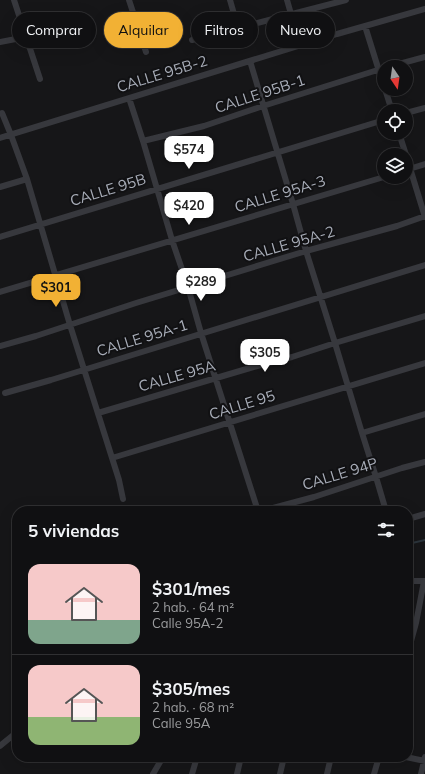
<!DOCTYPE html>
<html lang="es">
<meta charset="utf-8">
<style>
:root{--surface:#101012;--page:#1e1e20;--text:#f1f3f6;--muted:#9c9d9f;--line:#303032;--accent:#f2b134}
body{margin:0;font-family:Mulish,sans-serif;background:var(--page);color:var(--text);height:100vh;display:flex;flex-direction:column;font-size:15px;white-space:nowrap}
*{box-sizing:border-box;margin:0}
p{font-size:13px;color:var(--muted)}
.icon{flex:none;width:22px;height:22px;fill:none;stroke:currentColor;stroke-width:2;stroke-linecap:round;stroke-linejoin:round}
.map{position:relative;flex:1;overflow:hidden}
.drawer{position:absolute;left:12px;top:506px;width:401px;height:256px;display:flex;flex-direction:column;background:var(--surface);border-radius:16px;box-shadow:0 4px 16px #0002,0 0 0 1px var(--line)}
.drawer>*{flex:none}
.top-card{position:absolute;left:12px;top:12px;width:401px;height:36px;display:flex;gap:8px}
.needle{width:26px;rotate:167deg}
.buttons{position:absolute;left:377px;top:60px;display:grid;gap:8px}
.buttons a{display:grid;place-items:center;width:36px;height:36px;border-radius:50%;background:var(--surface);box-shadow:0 4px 16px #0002,0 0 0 1px var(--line);font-size:20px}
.price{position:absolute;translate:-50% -34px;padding:0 9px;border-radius:8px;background:#fff;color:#222;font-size:13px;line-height:26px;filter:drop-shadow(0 1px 2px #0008)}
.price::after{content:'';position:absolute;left:50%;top:24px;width:12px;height:9px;margin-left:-6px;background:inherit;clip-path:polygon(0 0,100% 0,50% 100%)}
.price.on{background:var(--accent);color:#111}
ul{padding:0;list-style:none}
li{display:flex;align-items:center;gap:12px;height:100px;padding:0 16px}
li+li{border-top:1px solid var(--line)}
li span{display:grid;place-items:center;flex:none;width:112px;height:80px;border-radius:12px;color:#555}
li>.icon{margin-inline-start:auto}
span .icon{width:48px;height:48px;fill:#fffc;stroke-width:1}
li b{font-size:17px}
h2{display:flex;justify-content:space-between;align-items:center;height:48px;padding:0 16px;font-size:17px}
.chip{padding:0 14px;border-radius:18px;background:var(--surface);box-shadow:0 4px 16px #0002,0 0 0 1px var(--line);font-size:14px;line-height:36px}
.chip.on{background:var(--accent);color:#111}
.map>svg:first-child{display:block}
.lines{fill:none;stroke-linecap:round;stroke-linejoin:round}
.stream{stroke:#2c353c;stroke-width:2}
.minor{stroke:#37383d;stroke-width:6}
.labels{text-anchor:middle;stroke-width:4;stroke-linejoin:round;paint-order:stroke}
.street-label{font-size:15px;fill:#a8adb8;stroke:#111113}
</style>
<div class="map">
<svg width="425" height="774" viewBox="0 0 425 774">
<rect width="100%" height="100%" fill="#161618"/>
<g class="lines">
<path class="stream" d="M408 544 425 540"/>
<path class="minor" d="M14 0 40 79
M129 0 146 52
M230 0 238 28
M287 0 291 14
M365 26 384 87
M192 40 346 0
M0 42 26 37
M250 61 293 204 306 251 335 343 362 433 376 477 386 511
M388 67 425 57
M385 89 392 111
M129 98 143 141 172 240 188 287 201 333 258 511
M2 113 11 135 27 179 70 325 119 480 123 499
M406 113 425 108
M399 133 406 155
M0 138 337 34 425 9
M143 141 204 126 263 106 384 68
M406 155 425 217
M406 170 425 164
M0 187 27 179
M0 237 384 120
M0 292 384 177
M0 346 36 336 136 303 306 251 397 226 425 216
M5 393 51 380 425 265
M98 413 250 368 292 357 335 343 425 316
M362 433 425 414
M112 458 425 363
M262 511 314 497 402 468 425 462
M408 519 425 514
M408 581H425
M408 652 416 623 424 581
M0 746 17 732
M406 757 425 761
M153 774 163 757
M192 774 197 757
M237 774 241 757
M280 774 284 757
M327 774 331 757
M374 774 379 757
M421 774 425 757"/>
</g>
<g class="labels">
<g class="street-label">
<text transform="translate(162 74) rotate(-17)" y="5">CALLE 95B-2</text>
<text transform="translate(260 94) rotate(-18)" y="5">CALLE 95B-1</text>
<text transform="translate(108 190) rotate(-17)" y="5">CALLE 95B</text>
<text transform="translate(280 194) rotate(-17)" y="5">CALLE 95A-3</text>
<text transform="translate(289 244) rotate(-16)" y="5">CALLE 95A-2</text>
<text transform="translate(142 338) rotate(-17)" y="5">CALLE 95A-1</text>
<text transform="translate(177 376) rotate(-16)" y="5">CALLE 95A</text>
<text transform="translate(242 405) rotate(-17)" y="5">CALLE 95</text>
<text transform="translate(340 474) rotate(-17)" y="5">CALLE 94P</text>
</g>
</g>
</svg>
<div class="buttons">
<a><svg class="needle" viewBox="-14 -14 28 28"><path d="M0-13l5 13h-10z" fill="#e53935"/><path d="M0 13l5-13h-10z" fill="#9c9d9f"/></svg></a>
<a><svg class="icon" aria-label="locate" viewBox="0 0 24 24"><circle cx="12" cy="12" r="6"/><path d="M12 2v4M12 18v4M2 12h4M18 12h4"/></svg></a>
<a><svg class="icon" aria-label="layers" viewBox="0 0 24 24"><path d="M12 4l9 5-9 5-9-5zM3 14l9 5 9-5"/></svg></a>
</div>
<b class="price" style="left:189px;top:170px">$574</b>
<b class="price" style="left:189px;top:226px">$420</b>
<b class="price" style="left:201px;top:302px">$289</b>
<b class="price on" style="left:56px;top:308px">$301</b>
<b class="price" style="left:265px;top:373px">$305</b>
<div class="top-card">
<a class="chip">Comprar</a>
<a class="chip on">Alquilar</a>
<a class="chip">Filtros</a>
<a class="chip">Nuevo</a>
</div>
<section class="drawer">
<h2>5 viviendas<svg class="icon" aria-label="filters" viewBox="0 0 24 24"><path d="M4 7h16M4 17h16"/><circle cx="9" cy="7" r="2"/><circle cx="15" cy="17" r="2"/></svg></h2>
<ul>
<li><span style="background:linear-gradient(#f6c9c9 70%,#7fa58c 0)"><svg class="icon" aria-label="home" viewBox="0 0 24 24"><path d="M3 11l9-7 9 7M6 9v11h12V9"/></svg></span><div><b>$301/mes</b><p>2 hab. · 64 m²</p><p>Calle 95A-2</p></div></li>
<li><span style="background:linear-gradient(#f6c9c9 65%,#8fb573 0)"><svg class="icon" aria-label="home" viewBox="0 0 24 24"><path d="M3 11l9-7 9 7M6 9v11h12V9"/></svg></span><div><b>$305/mes</b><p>2 hab. · 68 m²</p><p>Calle 95A</p></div></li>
</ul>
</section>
</div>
